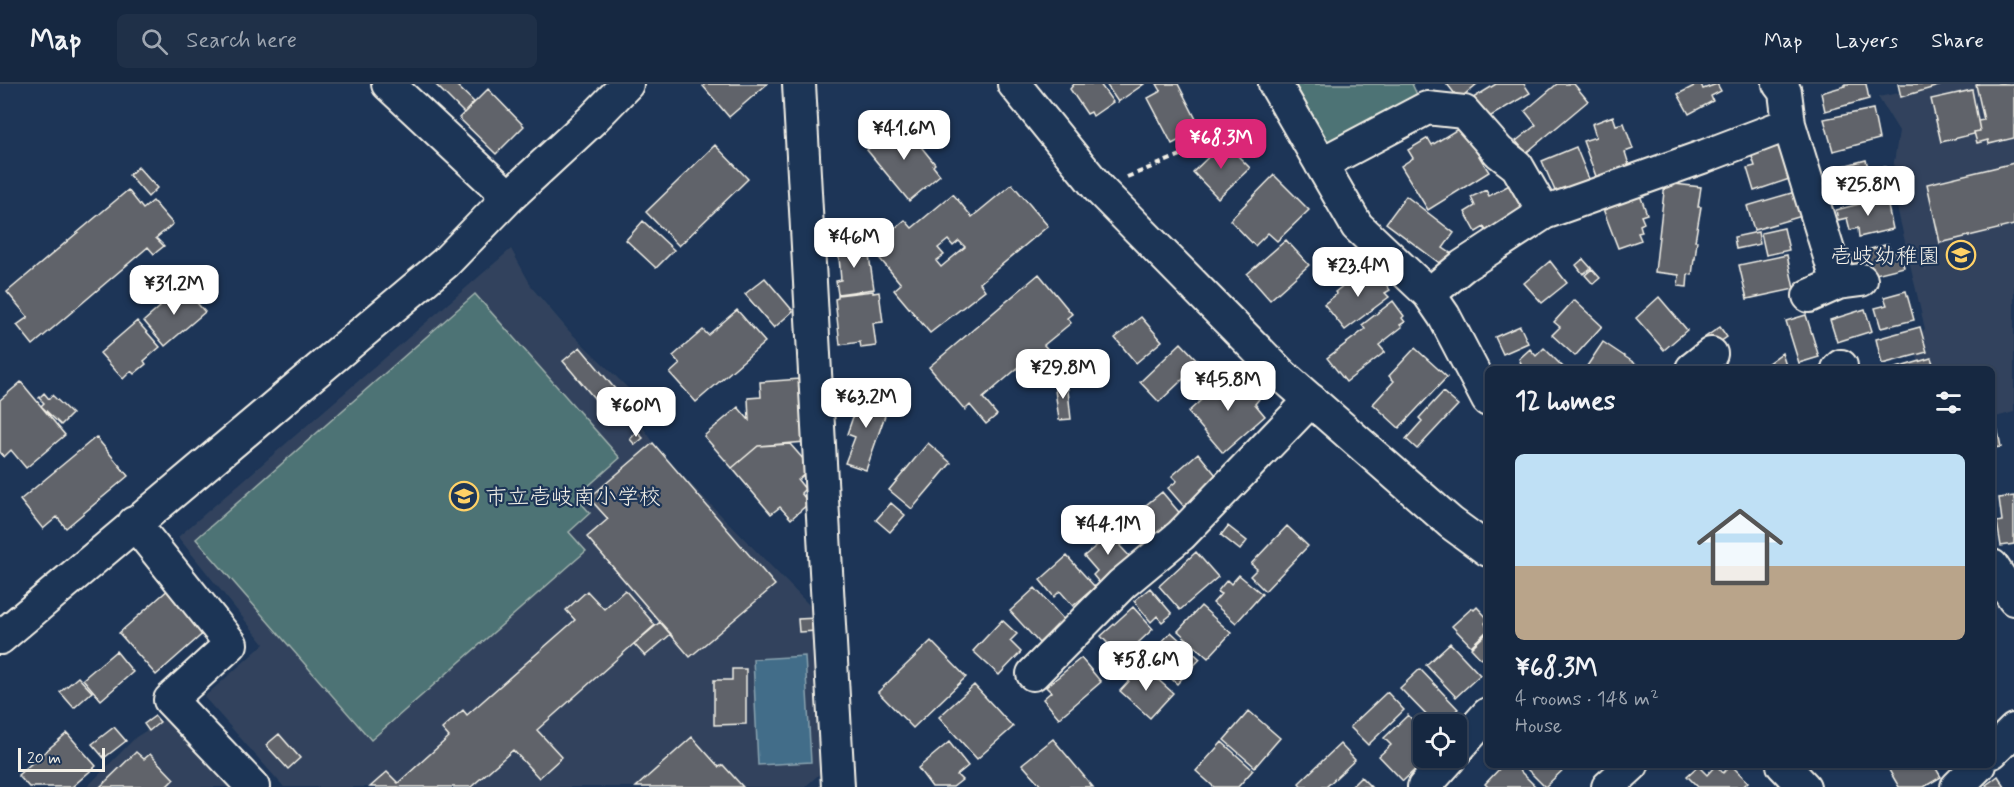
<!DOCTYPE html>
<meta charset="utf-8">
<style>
:root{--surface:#162841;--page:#1f3048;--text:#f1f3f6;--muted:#9ea6b1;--line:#35445a;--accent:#db2777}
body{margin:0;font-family:Mynerve,"Klee One",sans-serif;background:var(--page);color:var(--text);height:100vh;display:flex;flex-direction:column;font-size:22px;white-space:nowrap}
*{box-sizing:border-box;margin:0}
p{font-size:20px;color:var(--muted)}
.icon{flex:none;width:33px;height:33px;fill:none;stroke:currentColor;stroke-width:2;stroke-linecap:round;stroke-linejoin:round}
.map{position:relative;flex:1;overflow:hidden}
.details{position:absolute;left:1485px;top:282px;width:510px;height:402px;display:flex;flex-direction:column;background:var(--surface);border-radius:9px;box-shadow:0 2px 4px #0004,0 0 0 2px var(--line)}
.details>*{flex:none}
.controls{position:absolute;left:1413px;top:630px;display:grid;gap:12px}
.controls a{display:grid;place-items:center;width:54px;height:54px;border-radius:9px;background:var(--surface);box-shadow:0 2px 4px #0004,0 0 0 2px var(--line);font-size:30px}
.scale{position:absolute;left:18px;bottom:15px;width:87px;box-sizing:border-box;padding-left:6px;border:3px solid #f4f1e8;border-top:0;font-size:16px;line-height:21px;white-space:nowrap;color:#f4f1e8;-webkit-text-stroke:4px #1d3557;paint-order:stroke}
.price{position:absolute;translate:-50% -51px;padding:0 14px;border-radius:12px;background:#fff;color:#222;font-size:20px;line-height:39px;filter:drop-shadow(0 2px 3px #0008)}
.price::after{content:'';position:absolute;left:50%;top:36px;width:18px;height:14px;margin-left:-9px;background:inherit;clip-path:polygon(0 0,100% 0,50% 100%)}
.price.selected{background:var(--accent);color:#fff}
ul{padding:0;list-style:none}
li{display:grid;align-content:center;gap:12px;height:318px;padding:0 30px}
li span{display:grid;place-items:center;height:186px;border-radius:9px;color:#555}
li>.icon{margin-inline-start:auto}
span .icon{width:108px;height:108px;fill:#fffc;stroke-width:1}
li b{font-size:26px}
h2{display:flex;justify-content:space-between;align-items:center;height:72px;padding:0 30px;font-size:26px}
header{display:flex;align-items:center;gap:36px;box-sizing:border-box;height:84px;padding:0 30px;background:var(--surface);border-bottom:2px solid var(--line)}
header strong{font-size:28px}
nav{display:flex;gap:33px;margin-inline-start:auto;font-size:21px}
.search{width:420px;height:54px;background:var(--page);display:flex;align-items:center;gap:15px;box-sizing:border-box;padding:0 21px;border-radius:9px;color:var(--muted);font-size:22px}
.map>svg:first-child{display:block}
.built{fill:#31435d}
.green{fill:#4e7374;stroke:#a1b2ae;stroke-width:1.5}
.water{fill:#426d89;stroke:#89a2af;stroke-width:1.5}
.building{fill:#60646a;stroke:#f4f1e8;stroke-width:1.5;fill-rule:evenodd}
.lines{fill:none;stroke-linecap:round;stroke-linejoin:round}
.minor-casing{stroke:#f4f1e8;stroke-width:36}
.path{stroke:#f4f1e8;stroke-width:4;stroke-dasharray:6 4.5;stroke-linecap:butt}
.minor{stroke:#1d3557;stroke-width:32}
.labels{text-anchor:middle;stroke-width:4.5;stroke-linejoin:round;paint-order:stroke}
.poi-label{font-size:22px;fill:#f4f1e8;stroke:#1d3557;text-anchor:end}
</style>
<header>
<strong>Map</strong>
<div class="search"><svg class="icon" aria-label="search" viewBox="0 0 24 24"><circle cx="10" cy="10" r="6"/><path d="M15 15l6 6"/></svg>Search here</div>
<nav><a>Map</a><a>Layers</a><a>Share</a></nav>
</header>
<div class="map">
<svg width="2014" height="703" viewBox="0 0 2014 703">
<rect width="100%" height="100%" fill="#1d3557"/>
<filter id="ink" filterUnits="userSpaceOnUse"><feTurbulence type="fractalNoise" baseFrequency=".0167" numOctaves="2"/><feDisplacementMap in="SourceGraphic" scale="12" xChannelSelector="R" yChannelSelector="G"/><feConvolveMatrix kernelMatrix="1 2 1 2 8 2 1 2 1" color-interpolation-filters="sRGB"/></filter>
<g filter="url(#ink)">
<path class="built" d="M1945 0H2014V328L1992 334V285H1921L1911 255 1925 245 1891 97 1899 47 1878 13Z
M511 165 533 205 569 247 630 306 642 342 663 372 812 524 826 684 805 703H284L204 613 264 560 178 453Z
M168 633 236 703H87L136 653Z"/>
<path class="green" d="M1295 0H1412L1421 19 1333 66Z
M475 210 620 374 576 413 590 429 569 448 586 467 371 656 196 455Z"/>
<path class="water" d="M805 572 811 678 758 681 753 575Z"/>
<path class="building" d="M435 0H455L474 18 464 29Z
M705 0H767L729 33 703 2Z
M1074 0H1100L1113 18 1093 32 1091 28 1087 30 1070 5Z
M1106 0H1144L1118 18Z
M1157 0H1178L1201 45 1172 60 1148 14 1161 7Z
M1447 0H1477L1459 15Z
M1496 0H1524L1530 9 1486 35 1473 14Z
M1557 0H1574L1588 17 1526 69 1516 57 1536 41 1525 27Z
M1698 0H1701L1703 5 1717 0 1721 7 1711 12 1713 17 1689 30 1678 10Z
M1845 0H1866L1869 15 1825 27 1821 9 1845 2Z
M1898 0H1942V1L1901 13Z
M1979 0H2014V54L1989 60 1988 56 1977 59 1974 48 1980 47 1978 37 1984 36 1976 1Z
M488 5 524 42 496 70 459 34Z
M1972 6 1980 47 1974 48V50L1941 58 1931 15Z
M1873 25 1879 55 1833 67 1824 35Z
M1613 32 1616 41 1624 39 1633 65 1625 68 1630 84 1597 95 1583 57 1596 53 1592 40Z
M901 38 935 80 933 82 940 91 909 117 867 66Z
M1461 43 1489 88 1428 126 1401 82 1413 74 1408 66 1428 54 1432 61Z
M1224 58 1250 84 1218 114 1193 88Z
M1787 58 1798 92 1754 107 1747 84 1755 82 1751 70Z
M715 61 748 95 679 162 646 128Z
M1576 63 1589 95 1556 109 1542 77Z
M1866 76 1869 87 1885 83 1888 98 1837 111 1831 85Z
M2014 79V141L1940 159 1927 100Z
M138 83 157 104 148 113 129 91Z
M1274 91 1309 126 1277 157 1268 149 1255 162 1230 136Z
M1515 98 1533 130 1490 154 1484 143 1476 148 1465 128 1475 122 1471 113 1486 106 1489 112Z
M1665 99 1701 103 1698 123H1701L1695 157H1697L1695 175H1694L1692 191 1688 190 1687 203 1678 202 1679 191 1655 188Z
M1012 100 1048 142 980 199 985 206 930 249 894 206 901 200 871 164 905 136 912 144 953 110 972 133ZM948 156 953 162 959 157 965 163 941 183 936 177 944 171 938 164Z
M128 106 143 125 153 117 173 140 156 154 164 162 154 170 148 163 33 261 17 241 28 233 7 208Z
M1795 108 1802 132 1754 146 1747 122Z
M1640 111 1647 130 1641 132 1644 139 1640 141 1642 148 1638 149 1641 156 1618 164 1603 125Z
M1406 112 1454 149 1443 164 1455 172 1446 184 1386 139Z
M1886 113 1893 145 1859 153 1858 144 1850 146 1847 134 1838 136 1836 126Z
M643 137 674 166 656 184 626 156Z
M1784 144 1789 166 1766 171 1761 149Z
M1758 148 1760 160 1736 165 1734 153Z
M1286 156 1309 181 1270 216 1247 190Z
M863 159 864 165H868L874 205 838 210 836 197 841 196 838 162Z
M1888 160 1891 169 1899 166 1904 183 1860 194 1853 183 1850 171Z
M1787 171 1794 205 1747 215 1739 181Z
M1583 175 1591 184 1583 190 1576 181Z
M1550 177 1567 199 1542 219 1524 199Z
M1374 184 1390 206 1385 209 1389 213 1345 246 1324 220 1337 210 1335 208 1355 192 1357 195Z
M1592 185 1600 194 1593 200 1585 191Z
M1039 190 1072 230 1067 234 1071 239 1044 261 1060 279 1035 300 1020 282 983 314 997 331 986 340 970 321 965 326 929 283Z
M765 194 793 227 774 244 745 210Z
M183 203 205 228 165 262 144 237 160 223 158 221 164 216 166 218Z
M873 207V209L879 208 883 238 873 239 876 262 861 264 860 258 840 261 835 215 838 214V211Z
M1906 207 1914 236 1881 244 1875 224 1887 221 1884 213Z
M1659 213 1687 246 1664 266 1636 234Z
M1574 216 1602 242 1575 272 1552 251 1560 243 1554 238Z
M1393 217 1404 232 1402 234 1405 238 1400 241 1402 243 1379 261 1385 268 1346 298 1327 274 1365 245 1362 241Z
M1865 225 1872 247 1837 258 1830 236Z
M737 226 765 258 696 318 670 289 680 280 673 272 703 246 708 251Z
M1806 231 1819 273 1799 279 1786 237Z
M1141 233 1162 257 1136 279 1115 254Z
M137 237 160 263 144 277 146 280 134 290 131 287 123 295 100 269Z
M1520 242 1528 259 1503 270 1495 253Z
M1720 243 1727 253 1711 264 1704 254Z
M1920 243 1927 268 1882 280 1876 255Z
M1603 258 1642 284 1641 285H1585Z
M1181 259 1200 279 1159 318 1140 298Z
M580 263 615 305 599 320 563 277Z
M1415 264 1447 293 1399 344 1373 320 1394 297 1389 292Z
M1544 264 1563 283 1561 285H1515L1521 279 1519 275 1530 265 1536 272Z
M1782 269 1787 285H1760Z
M1931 274 1935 285H1893Z
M1234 286 1259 315 1255 320 1265 332 1223 369 1188 328Z
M800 295 805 358 758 362 732 384 704 352 738 323 749 336 748 314 761 313 760 298Z
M1067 297 1071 335 1059 336 1054 298Z
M21 298 65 351 26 384 11 366 4 373 0 368V316Z
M862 307 890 317 866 386 845 379 855 353 847 350Z
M1443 308 1458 321 1417 365 1406 355 1422 337 1419 334Z
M44 309 49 315 52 311 72 330 61 341 41 322 44 319 39 314Z
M628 326 633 337 628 339 623 328Z
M1992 338H1996L2001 363 1992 364Z
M637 348 643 354 635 361 630 355Z
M96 353 128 392 66 444 57 433 43 445 20 416Z
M653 359 775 501 690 573 587 453 608 435 589 414Z
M928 359 951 379 912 425 889 406Z
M790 360 811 384 798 396 805 405 801 409 809 419 791 435 780 423 771 430 732 384 758 362Z
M1198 369 1220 396 1186 425 1168 404 1177 397 1172 392Z
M1162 408 1183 433 1146 463 1125 438Z
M2014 412V460L2001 462 1997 438 2002 437 1999 414Z
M891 419 905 431 890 448 876 436Z
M1112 441 1126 458 1120 462 1132 475 1102 502 1093 491 1097 487 1084 472 1100 459 1096 454Z
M1228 442 1247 457 1240 466 1221 451Z
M1287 442 1308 462 1265 507 1250 492 1257 485 1251 480Z
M1196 468 1218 493 1180 526 1159 502Z
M1067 472 1095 503 1073 522 1060 507 1054 513 1040 496Z
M1239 491 1262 510 1236 539 1213 519 1221 510 1217 508 1227 496 1231 500Z
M170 504 207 546 156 591 119 549Z
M1035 504 1064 536 1039 559 1010 527Z
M1150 504 1172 530 1162 538 1157 532 1151 538 1134 517Z
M625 506 655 541 537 646 562 673 539 694 513 666 471 703H370L387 688 398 699 449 653 442 645 463 626 467 631 575 536 566 526 587 507 604 525Z
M1201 522 1231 549 1208 574 1178 547Z
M1133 523 1153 545 1111 584 1102 574 1112 564 1101 552Z
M1477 523 1488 535 1485 539 1488 546 1471 562 1452 542 1472 524 1474 526Z
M817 534V547L799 548 798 535Z
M1002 536 1017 550 1010 557 1021 568 999 591 973 567Z
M660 538 671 550 645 572 634 560Z
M1171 548 1200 575 1177 600 1148 573Z
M1487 549 1488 571 1487 570 1481 575 1471 564Z
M931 557 966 593 913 644 878 608Z
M1450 559 1480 591 1456 613 1426 581Z
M116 567 133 588 101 616 83 595Z
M1081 574 1101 598 1059 634 1043 615 1051 608 1046 603Z
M1143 582 1173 609 1150 634 1120 607Z
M732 585H746V640L714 641V596H732Z
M1420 585 1458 625 1441 640H1435L1400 604Z
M78 593 92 608 74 624 60 608Z
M974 601 1013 643 977 675 939 633Z
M1387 608 1404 626 1368 661 1350 643Z
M1249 627 1280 654 1255 683 1224 656Z
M1408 631 1424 648V665L1415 674 1421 680 1403 697 1379 672 1391 661 1384 654Z
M155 632 160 638 149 647 144 640Z
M114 643 126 657 104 674 92 660Z
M67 649 96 682 72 703H29L18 691Z
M279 650 300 674 288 685 266 661Z
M692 653 719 683 723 681 743 703H636Z
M1053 655 1093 703H1042L1022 680Z
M949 658 968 682 957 691 962 696 953 703H932L918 684Z
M1222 658 1253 686 1238 703H1214L1196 687Z
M1340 660 1355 676 1326 703H1302L1299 699Z
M136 668 144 675 150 670 174 695 166 703H100Z
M1503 681H1514L1536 703H1488L1485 700Z
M1523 681H1566L1567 682 1545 703Z
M1716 681 1723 689 1731 681 1748 698 1743 703H1698L1687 692 1698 682 1707 691Z
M1886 681H1934L1941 693 1924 703H1899Z
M1998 692 2005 703H1988L1986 701Z
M1361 693 1371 703H1351Z"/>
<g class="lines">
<g class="minor-casing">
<path id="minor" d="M388 0 509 113
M799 0 838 703
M1014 0 1099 105 1282 291 1451 439 1488 466
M1275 0 1357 142 1429 210 1444 232 1488 316
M1779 0 1785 8 1789 40 1838 199
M1321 80 1427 24 1464 28 1499 68 1517 82 1544 129
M1429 210 1463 182 1544 129 1705 72 1789 40
M1809 212 1838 199 1861 196
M1692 285 1711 270
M1838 285 1841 282
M134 439 231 560 170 616 253 703
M1992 482 2014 515
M0 554 445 179 509 113 592 36 627 0
M1033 590 1122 500 1181 451 1311 316
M1456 666 1488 630
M1992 668 2014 646
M1783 681 1804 703
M1424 703 1450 674
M1608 703 1632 681
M1957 703 1979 681"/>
</g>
<path class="path" d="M1127 93 1262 38"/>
<use href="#minor" class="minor"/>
</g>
</g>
<defs>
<g id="school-ring" transform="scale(1.5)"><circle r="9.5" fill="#1d3557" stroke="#ffd166" stroke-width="1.5"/><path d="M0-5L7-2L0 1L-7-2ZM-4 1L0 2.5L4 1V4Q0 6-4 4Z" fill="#ffd166"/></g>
</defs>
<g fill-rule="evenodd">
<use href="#school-ring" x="1961" y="171"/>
<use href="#school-ring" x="464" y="412"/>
</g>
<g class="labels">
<g class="poi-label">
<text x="1940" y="179">壱岐幼稚園</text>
<text x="485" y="420" text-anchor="start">市立壱岐南小学校</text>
</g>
</g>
</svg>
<div class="controls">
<a><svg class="icon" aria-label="locate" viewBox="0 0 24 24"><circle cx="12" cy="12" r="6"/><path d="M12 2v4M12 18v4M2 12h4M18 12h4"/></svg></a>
</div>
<div class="scale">20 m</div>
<b class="price" style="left:904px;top:77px">¥41.6M</b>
<b class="price selected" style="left:1221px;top:86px">¥68.3M</b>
<b class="price" style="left:1868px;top:133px">¥25.8M</b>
<b class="price" style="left:854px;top:185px">¥46M</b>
<b class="price" style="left:1358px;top:214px">¥23.4M</b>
<b class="price" style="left:174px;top:232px">¥31.2M</b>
<b class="price" style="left:1063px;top:316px">¥29.8M</b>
<b class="price" style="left:1228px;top:328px">¥45.8M</b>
<b class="price" style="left:866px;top:345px">¥63.2M</b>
<b class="price" style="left:636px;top:354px">¥60M</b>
<b class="price" style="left:1108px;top:472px">¥44.1M</b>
<b class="price" style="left:1146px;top:608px">¥58.6M</b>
<section class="details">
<h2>12 homes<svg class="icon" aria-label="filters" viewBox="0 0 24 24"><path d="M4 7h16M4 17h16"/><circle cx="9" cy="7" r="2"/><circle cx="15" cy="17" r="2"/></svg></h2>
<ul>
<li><span style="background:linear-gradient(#bfe0f5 60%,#b9a48a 0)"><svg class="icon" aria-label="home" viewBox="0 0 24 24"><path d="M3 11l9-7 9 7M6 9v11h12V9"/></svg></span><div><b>¥68.3M</b><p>4 rooms · 148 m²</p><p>House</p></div></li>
</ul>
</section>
</div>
